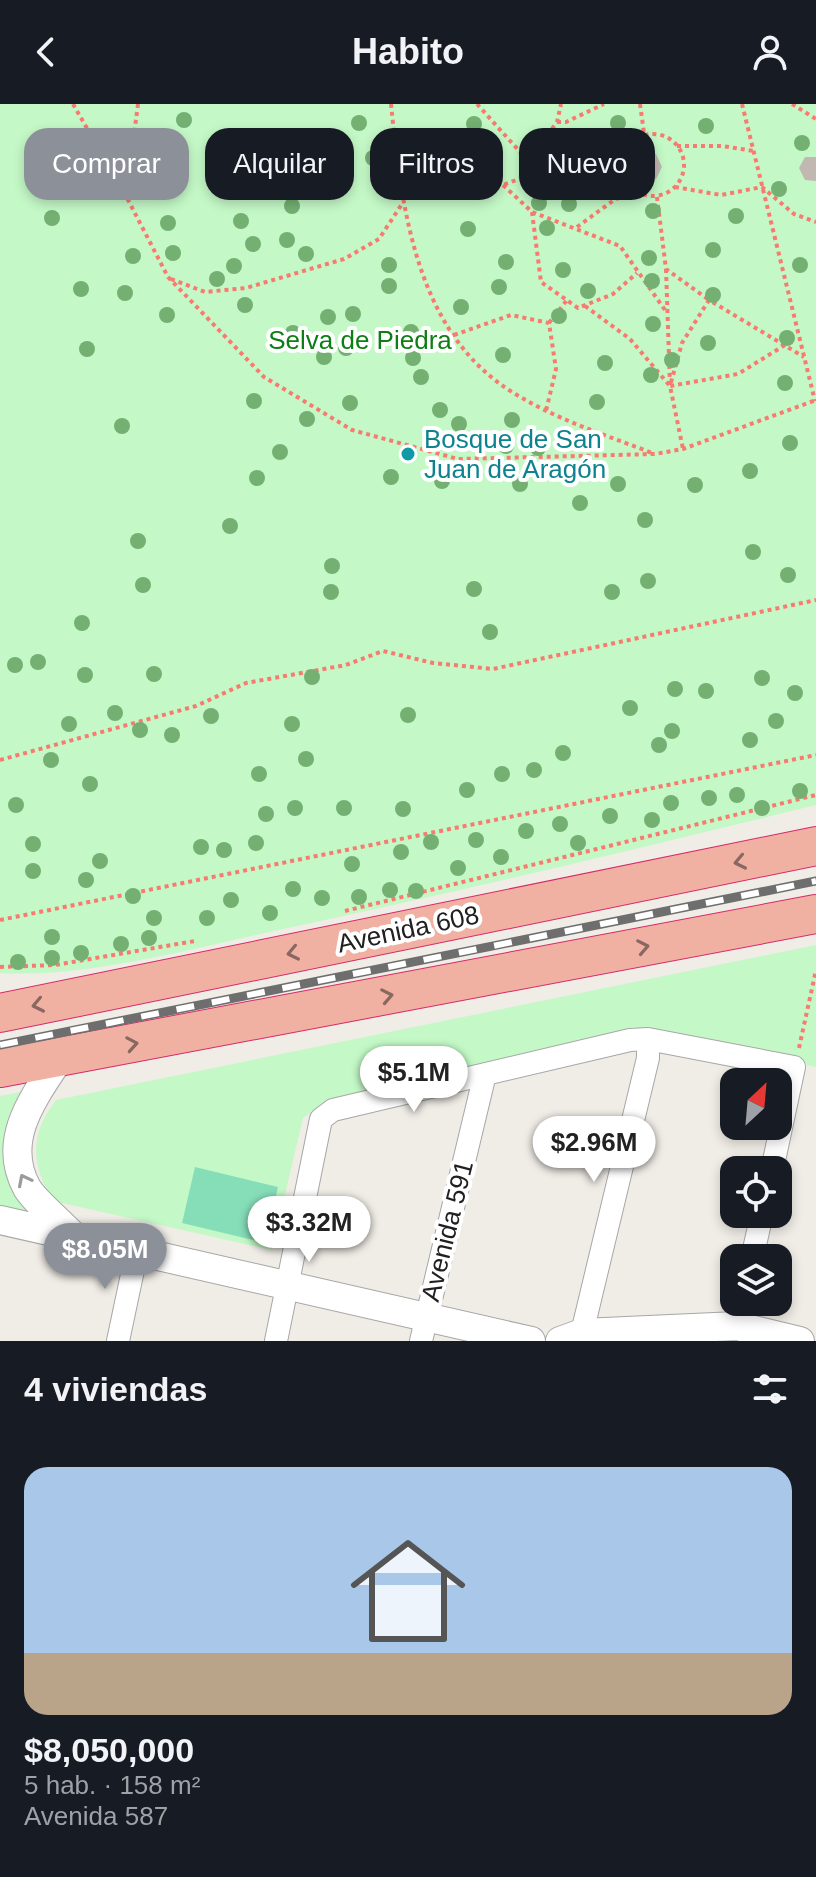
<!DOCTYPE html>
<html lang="es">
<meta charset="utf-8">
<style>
:root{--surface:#171b24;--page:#20242c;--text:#f1f3f6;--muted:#9ea1a6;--line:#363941;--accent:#8c9099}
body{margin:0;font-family:Helvetica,sans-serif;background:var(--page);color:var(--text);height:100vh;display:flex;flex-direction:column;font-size:30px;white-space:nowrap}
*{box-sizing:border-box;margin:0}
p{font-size:26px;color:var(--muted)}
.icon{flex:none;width:44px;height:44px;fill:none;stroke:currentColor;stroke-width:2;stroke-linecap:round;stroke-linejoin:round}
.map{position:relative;height:1237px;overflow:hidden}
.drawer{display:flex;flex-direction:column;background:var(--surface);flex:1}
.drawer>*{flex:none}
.hud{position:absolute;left:24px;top:24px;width:768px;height:72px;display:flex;gap:16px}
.needle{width:52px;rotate:26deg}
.controls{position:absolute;left:720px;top:964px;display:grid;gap:16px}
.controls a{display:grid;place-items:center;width:72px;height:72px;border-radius:16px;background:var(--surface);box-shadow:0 4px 12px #0003;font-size:40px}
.price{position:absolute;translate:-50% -68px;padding:0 18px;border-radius:28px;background:#fff;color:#222;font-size:26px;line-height:52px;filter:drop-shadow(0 2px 4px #0008)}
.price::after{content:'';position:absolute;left:50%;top:48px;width:24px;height:18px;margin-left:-12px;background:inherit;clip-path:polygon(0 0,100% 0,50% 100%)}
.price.on{background:var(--accent);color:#fff}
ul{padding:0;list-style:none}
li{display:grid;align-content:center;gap:16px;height:424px;padding:0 24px}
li+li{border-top:2px solid var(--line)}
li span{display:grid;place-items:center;height:248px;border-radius:24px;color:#555}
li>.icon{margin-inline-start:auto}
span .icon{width:144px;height:144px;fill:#fffc;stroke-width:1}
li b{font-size:34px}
h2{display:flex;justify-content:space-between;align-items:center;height:96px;padding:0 24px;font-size:34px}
.chip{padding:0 28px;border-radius:24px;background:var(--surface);box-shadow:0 4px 12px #0003;font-size:28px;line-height:72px}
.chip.on{background:var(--accent);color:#fff}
header{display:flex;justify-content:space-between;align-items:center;height:104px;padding:0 24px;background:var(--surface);font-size:36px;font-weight:700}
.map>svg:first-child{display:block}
.park{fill:#c4f9c7}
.pitch{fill:#86deb9}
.building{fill:#c1b8b2}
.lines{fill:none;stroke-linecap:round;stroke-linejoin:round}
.minor-casing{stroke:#a7a7a7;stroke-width:24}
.tertiary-casing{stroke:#a7a7a7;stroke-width:30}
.trunk-casing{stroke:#d8296a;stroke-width:40}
.path{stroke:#f87a70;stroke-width:4;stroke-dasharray:4 4;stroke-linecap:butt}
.minor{stroke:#fff;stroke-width:22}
.tertiary{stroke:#fff;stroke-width:28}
.trunk{stroke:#f0b0a2;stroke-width:38}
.rail-casing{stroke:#6e6e6e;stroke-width:9}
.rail{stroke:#fff;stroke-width:6;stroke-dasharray:18;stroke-linecap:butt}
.tree{fill:#73b072}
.oneway{stroke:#886861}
.oneway2{stroke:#9b9b9b}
.culture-dot{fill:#0f9aa8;stroke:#fff;stroke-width:3}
.labels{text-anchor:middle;stroke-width:8;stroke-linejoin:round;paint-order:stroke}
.park-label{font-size:26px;fill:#0d7e14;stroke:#fff}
.culture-label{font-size:26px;fill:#0d838f;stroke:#fff;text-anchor:start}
.street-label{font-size:26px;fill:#202020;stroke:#fff}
</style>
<header><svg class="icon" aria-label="back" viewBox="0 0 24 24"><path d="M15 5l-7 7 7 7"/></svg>Habito<svg class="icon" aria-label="person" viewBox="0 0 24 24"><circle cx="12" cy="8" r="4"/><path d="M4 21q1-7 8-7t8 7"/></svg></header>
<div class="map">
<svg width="816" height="1237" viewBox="0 0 816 1237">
<rect width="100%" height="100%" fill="#f0ece6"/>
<path class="park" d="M0 0H816V701C636 745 456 789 274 827 190 845 85 874 0 869Z
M816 841V963L634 923 327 997 303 1014 272 1146 53 1097C31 1060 29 1031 56 996Z
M26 987C0 1056 0 1065 49 1118L0 1106V992Z"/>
<path class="pitch" d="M195 1063 278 1083 265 1139 182 1119Z"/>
<path class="building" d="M640 50H656L662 63 656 75 641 73 634 61Z
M805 53H816V77L805 76 799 64Z"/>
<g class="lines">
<g class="minor-casing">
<path id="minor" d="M752 1154 762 1110
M737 1222 742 1198
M118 1237 137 1147
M276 1237 321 1015 333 1006 630 936 648 935 794 963 772 1066
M421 1237 485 970
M580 1237 648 954V935"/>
</g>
<g class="tertiary-casing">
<path id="tertiary" d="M61 952C35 992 0 1035 27 1084 36 1099 62 1119 75 1134
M0 1116 531 1237
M560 1237 582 1229 737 1222 800 1237"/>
</g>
<g class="trunk-casing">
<path id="trunk" d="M0 909 816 742
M0 964 816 810"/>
</g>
<path class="path" d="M73 0 126 92
M138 0 126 92 168 173 264 273 352 326 458 355 655 350 683 345 816 296
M391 0C402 106 416 232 517 291 560 317 606 331 652 349
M477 0 538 68
M640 0 644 29
M742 0 815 297
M792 0 816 15
M557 18H566L604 0
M622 61a31 31 0 1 1 62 0a31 31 0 1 1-62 0Z
M677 42H722L754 47
M397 52 440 57 503 81 580 52 628 42
M528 57 557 18 561 0
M503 81 532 108 620 142 665 206
M675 83 721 91 762 83 794 110 816 118
M657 93 666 165 709 196
M532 108 541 178 578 204 613 190 637 169
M577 123 614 96 636 87
M666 165 670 282 683 345
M171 175 205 188 246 184 344 155 379 135 404 97
M585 202 630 235 670 282
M549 219 567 196
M454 231 511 211 549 219 556 265 546 307
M785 241 738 270 670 282 682 239 709 196 804 253
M0 656 196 602 246 579 346 561 383 547 433 559 493 565 816 496
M345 807 816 691
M0 816 816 651
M0 863 55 861 195 837
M799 944 816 866"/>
<use href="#minor" class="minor"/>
<use href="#tertiary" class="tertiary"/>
<use href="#trunk" class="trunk"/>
<g class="rail-casing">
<path id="rail" d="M0 941 816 777"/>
</g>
<use href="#rail" class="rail"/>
</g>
<g class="tree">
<circle cx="184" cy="16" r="8"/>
<circle cx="359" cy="19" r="8"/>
<circle cx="618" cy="19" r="8"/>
<circle cx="474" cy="20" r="8"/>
<circle cx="706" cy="22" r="8"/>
<circle cx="247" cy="35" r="8"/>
<circle cx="639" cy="37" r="8"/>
<circle cx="308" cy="39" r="8"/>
<circle cx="802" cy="39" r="8"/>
<circle cx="115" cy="43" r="8"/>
<circle cx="373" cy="54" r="8"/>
<circle cx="475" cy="77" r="8"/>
<circle cx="246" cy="79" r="8"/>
<circle cx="72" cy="80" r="8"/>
<circle cx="779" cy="85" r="8"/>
<circle cx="539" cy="99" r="8"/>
<circle cx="569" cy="100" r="8"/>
<circle cx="292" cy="102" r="8"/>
<circle cx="653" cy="107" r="8"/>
<circle cx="736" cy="112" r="8"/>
<circle cx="52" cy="114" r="8"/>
<circle cx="241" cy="117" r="8"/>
<circle cx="168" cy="119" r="8"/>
<circle cx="547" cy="124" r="8"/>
<circle cx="468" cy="125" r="8"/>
<circle cx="287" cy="136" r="8"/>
<circle cx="253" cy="140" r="8"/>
<circle cx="713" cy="146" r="8"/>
<circle cx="173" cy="149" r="8"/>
<circle cx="306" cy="150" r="8"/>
<circle cx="133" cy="152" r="8"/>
<circle cx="649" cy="154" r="8"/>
<circle cx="506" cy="158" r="8"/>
<circle cx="389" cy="161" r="8"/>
<circle cx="800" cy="161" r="8"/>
<circle cx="234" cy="162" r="8"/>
<circle cx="563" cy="166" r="8"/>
<circle cx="217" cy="175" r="8"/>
<circle cx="652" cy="177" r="8"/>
<circle cx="389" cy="182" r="8"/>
<circle cx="499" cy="183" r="8"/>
<circle cx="81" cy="185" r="8"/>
<circle cx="588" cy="187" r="8"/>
<circle cx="125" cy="189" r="8"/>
<circle cx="713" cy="191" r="8"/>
<circle cx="245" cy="201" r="8"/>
<circle cx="461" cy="203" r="8"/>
<circle cx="353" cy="210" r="8"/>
<circle cx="167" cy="211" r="8"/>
<circle cx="559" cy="212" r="8"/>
<circle cx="328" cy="213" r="8"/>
<circle cx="653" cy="220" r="8"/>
<circle cx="411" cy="228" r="8"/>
<circle cx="293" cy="229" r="8"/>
<circle cx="787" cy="234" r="8"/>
<circle cx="708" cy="239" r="8"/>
<circle cx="346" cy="244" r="8"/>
<circle cx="87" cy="245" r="8"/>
<circle cx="503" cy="251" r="8"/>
<circle cx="324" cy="253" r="8"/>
<circle cx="413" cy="254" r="8"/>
<circle cx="672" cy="256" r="8"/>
<circle cx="605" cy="259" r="8"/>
<circle cx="651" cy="271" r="8"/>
<circle cx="421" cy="273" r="8"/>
<circle cx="785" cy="279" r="8"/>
<circle cx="254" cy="297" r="8"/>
<circle cx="597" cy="298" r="8"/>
<circle cx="350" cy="299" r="8"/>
<circle cx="440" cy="306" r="8"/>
<circle cx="307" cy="315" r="8"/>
<circle cx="512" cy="316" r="8"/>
<circle cx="459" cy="320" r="8"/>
<circle cx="122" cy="322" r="8"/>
<circle cx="790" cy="339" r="8"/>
<circle cx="506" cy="342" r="8"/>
<circle cx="538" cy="344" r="8"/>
<circle cx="280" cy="348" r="8"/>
<circle cx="750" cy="367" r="8"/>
<circle cx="391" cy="373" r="8"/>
<circle cx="257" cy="374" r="8"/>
<circle cx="442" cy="377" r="8"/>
<circle cx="520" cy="380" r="8"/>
<circle cx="618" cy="380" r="8"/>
<circle cx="695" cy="381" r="8"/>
<circle cx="580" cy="399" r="8"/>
<circle cx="645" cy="416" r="8"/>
<circle cx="230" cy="422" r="8"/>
<circle cx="138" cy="437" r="8"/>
<circle cx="753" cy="448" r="8"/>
<circle cx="332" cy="462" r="8"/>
<circle cx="788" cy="471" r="8"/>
<circle cx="648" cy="477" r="8"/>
<circle cx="143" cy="481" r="8"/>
<circle cx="474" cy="485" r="8"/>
<circle cx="331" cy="488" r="8"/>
<circle cx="612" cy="488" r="8"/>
<circle cx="82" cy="519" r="8"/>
<circle cx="490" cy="528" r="8"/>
<circle cx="38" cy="558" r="8"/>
<circle cx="15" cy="561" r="8"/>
<circle cx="154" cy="570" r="8"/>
<circle cx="85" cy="571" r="8"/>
<circle cx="312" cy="573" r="8"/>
<circle cx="762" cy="574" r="8"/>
<circle cx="675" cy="585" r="8"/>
<circle cx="706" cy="587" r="8"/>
<circle cx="795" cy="589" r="8"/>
<circle cx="630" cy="604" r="8"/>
<circle cx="115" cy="609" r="8"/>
<circle cx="408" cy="611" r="8"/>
<circle cx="211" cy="612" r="8"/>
<circle cx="776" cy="617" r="8"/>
<circle cx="69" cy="620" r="8"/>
<circle cx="292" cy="620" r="8"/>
<circle cx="140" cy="626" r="8"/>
<circle cx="672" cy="627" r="8"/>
<circle cx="172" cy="631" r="8"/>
<circle cx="750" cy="636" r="8"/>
<circle cx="659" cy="641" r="8"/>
<circle cx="563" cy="649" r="8"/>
<circle cx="306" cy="655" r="8"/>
<circle cx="51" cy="656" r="8"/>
<circle cx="534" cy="666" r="8"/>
<circle cx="259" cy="670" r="8"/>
<circle cx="502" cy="670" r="8"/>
<circle cx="90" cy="680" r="8"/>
<circle cx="467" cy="686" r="8"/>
<circle cx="800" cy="687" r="8"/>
<circle cx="737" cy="691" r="8"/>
<circle cx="709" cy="694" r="8"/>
<circle cx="671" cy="699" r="8"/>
<circle cx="16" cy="701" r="8"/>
<circle cx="295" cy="704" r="8"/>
<circle cx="344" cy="704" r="8"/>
<circle cx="762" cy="704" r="8"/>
<circle cx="403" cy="705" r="8"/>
<circle cx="266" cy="710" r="8"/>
<circle cx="610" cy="712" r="8"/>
<circle cx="652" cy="716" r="8"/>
<circle cx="560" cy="720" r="8"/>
<circle cx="526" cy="727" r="8"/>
<circle cx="476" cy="736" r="8"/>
<circle cx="431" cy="738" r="8"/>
<circle cx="256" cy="739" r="8"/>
<circle cx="578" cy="739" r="8"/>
<circle cx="33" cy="740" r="8"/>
<circle cx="201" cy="743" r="8"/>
<circle cx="224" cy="746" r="8"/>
<circle cx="401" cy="748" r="8"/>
<circle cx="501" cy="753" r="8"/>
<circle cx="100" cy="757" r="8"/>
<circle cx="352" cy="760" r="8"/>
<circle cx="458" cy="764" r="8"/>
<circle cx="33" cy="767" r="8"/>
<circle cx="86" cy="776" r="8"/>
<circle cx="293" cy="785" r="8"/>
<circle cx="390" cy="786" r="8"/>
<circle cx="416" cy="787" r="8"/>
<circle cx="133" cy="792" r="8"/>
<circle cx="359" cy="793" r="8"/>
<circle cx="322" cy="794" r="8"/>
<circle cx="231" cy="796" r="8"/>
<circle cx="270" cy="809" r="8"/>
<circle cx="154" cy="814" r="8"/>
<circle cx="207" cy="814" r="8"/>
<circle cx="52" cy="833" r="8"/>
<circle cx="149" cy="834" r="8"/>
<circle cx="121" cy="840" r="8"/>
<circle cx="81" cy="849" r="8"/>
<circle cx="52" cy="854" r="8"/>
<circle cx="18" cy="858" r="8"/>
</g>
<defs><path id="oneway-chevron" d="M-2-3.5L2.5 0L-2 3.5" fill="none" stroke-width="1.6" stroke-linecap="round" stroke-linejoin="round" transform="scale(2)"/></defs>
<g class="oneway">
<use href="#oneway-chevron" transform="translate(740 758) rotate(168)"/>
<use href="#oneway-chevron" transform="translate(643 843) rotate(-11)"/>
<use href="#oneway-chevron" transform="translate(293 849) rotate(168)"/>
<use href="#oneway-chevron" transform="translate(387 892) rotate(-11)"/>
<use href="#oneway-chevron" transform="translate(38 901) rotate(168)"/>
<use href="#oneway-chevron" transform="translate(132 940) rotate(-10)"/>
</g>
<use class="oneway2" href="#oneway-chevron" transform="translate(24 1076) rotate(-117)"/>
<circle class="culture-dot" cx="408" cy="350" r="8"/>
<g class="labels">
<g class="park-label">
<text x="360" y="245">Selva de Piedra</text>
</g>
<g class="culture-label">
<text x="424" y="344">Bosque de San<tspan x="424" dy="30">Juan de Aragón</tspan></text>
</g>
<g class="street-label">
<text transform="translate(408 825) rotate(-12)" y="9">Avenida 608</text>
<text transform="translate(447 1127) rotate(-76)" y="9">Avenida 591</text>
</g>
</g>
</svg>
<div class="controls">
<a><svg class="needle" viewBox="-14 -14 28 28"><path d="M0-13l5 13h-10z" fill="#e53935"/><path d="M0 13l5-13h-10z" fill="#9ea1a6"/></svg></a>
<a><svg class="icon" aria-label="locate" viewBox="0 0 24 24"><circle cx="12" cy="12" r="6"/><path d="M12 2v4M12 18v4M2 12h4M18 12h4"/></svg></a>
<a><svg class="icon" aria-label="layers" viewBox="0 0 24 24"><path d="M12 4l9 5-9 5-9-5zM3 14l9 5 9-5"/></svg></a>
</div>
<b class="price" style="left:414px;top:1010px">$5.1M</b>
<b class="price" style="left:594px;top:1080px">$2.96M</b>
<b class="price" style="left:309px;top:1160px">$3.32M</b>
<b class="price on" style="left:105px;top:1187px">$8.05M</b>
<div class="hud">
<a class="chip on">Comprar</a>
<a class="chip">Alquilar</a>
<a class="chip">Filtros</a>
<a class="chip">Nuevo</a>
</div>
</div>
<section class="drawer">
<h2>4 viviendas<svg class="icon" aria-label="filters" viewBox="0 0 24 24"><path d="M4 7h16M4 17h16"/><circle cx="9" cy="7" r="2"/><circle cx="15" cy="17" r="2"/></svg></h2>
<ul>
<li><span style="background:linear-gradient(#a9c7e8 75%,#b9a48a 0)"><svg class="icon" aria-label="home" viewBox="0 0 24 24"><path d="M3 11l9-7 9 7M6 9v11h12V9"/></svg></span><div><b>$8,050,000</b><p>5 hab. · 158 m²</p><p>Avenida 587</p></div></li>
</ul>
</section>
